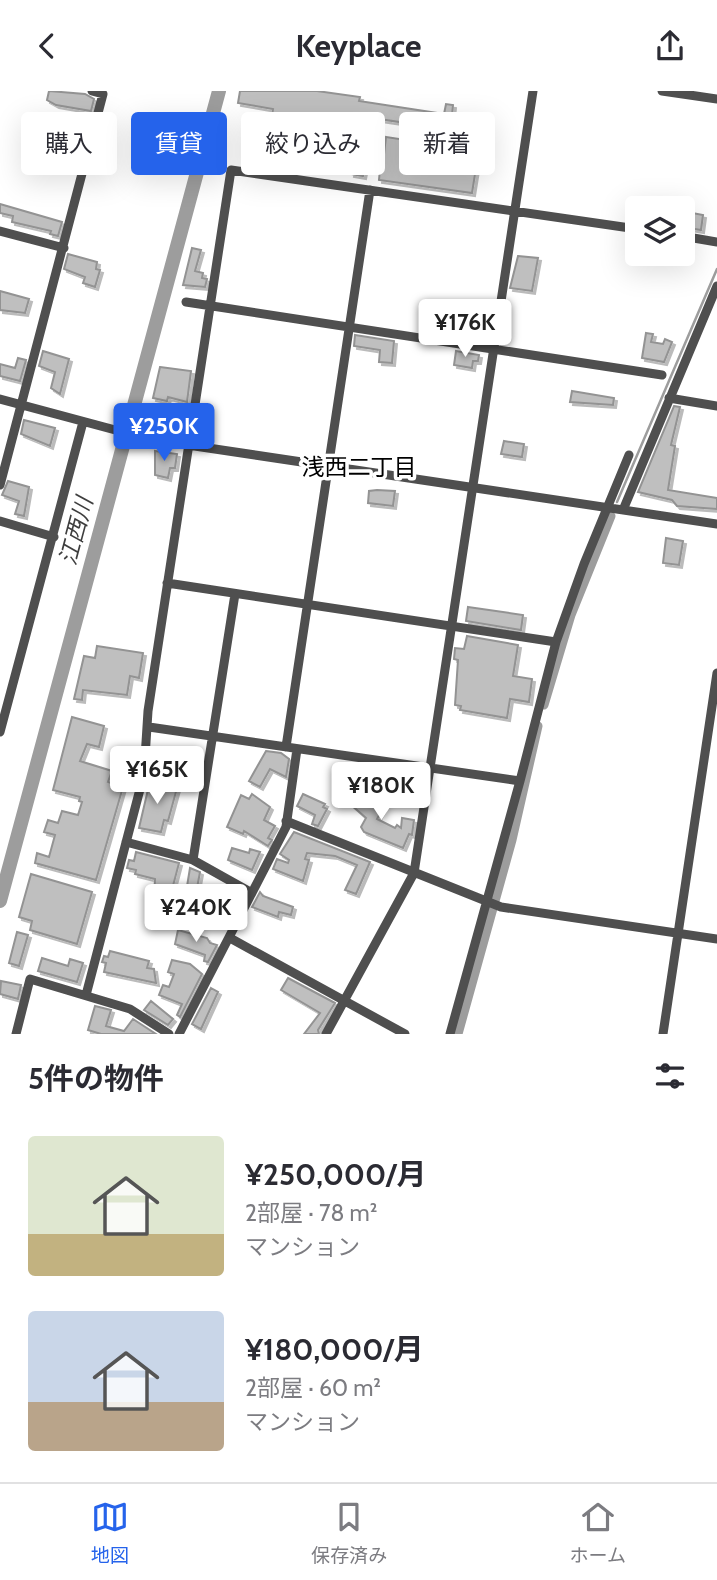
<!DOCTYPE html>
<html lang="ja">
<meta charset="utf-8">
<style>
:root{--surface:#fff;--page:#f2f2f3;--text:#2b2b33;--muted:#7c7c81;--line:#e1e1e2;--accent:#2563eb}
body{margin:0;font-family:Cabin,"Noto Sans JP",sans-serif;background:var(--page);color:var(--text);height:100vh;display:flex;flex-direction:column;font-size:26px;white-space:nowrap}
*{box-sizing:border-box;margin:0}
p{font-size:23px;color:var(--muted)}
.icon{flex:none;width:38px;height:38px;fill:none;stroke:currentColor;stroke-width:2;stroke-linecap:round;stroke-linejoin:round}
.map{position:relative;height:943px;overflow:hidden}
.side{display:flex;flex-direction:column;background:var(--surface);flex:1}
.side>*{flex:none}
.guide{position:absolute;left:21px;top:21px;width:676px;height:63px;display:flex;gap:14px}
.tools{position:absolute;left:625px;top:105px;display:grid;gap:14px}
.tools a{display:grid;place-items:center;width:70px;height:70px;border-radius:7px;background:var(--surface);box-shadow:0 7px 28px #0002;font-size:35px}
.price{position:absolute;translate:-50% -60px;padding:0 16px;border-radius:7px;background:#fff;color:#222;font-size:23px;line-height:46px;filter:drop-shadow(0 2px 4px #0008)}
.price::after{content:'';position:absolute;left:50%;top:42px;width:21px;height:16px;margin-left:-10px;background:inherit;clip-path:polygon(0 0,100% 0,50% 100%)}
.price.active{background:var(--accent);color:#fff}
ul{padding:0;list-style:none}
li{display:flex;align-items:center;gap:21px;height:175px;padding:0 28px}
li span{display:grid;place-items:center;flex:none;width:196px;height:140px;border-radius:7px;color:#555}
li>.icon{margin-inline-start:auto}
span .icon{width:84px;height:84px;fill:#fffc;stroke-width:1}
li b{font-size:30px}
h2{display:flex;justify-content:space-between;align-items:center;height:84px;padding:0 28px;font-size:30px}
.pill{padding:0 24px;border-radius:7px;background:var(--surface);box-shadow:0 7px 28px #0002;font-size:24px;line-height:63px}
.pill.active{background:var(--accent);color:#fff}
header{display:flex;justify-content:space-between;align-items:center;height:91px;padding:0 28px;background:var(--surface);font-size:32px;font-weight:700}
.tabs{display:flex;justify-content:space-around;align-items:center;height:98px;border-top:2px solid var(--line);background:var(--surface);font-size:19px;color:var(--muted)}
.tabs a{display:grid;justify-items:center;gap:4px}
.tabs .active{color:var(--accent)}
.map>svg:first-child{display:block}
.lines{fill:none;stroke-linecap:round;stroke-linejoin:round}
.stream{stroke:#9d9d9d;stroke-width:2.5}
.canal{stroke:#9d9d9d;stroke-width:9}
.river{stroke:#9d9d9d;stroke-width:14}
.building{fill:#bfbfbf;stroke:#939393;stroke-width:2;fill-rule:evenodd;filter:url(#shadow)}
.minor{stroke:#4f4f4f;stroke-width:9}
.labels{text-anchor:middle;stroke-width:7;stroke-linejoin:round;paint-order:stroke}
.neighbourhood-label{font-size:23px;fill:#000;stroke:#fff}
.water-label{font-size:23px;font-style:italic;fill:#3e3e3e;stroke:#fff}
</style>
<header><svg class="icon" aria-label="back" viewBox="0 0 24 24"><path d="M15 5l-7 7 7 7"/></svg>Keyplace<svg class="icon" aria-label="share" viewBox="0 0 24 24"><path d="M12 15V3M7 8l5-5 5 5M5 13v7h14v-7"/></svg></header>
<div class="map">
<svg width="717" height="943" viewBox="0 0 717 943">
<defs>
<filter id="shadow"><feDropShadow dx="3" dy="3" stdDeviation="0" flood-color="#0004"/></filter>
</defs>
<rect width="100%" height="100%" fill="#fff"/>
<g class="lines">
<path class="stream" d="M617 411 717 178"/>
<path class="canal" d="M544 614 571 524 611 425
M458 943 512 749 538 635"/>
<path class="river" d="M0 810 219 0"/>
</g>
<path class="building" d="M49 0 85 3 94 8 91 20 56 14 47 9Z
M240 0H317L360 6 359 10 444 23 446 13 453 14 452 24 483 29 481 43 365 26 362 43 354 42 353 46 335 43 333 60 340 61 328 80 273 71 277 44 259 42 253 65 247 63 257 27 271 31 273 18 238 12ZM285 36 310 40 308 56 283 52Z
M386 46 406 49 403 66 427 70 432 53 463 55 460 75 476 77 472 102 379 89 380 78 365 75 363 85 351 83 355 59 384 63Z
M0 113 62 131 58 145 50 143 51 140 12 131 13 125 0 122Z
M682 120 703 124 701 139 682 136Z
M192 157 201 159 195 180 203 182 202 187 207 188 205 196 183 194Z
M68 163 97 171 96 178 100 179 95 196 83 192 85 186 64 178Z
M518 165 538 167 532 200 510 197Z
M0 200 29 208 25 222 0 219Z
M646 242 653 243 651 251 663 253 665 248 672 251 664 271 642 267Z
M355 244 394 250 392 272 379 271 380 259 354 255Z
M43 260 69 268 60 303 51 297 55 281 39 275Z
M456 260 479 264 478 270H473L472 277 454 274Z
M18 267 26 269 20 290 0 285V273L15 277Z
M160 276 191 280 187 311 168 306 167 310 153 307Z
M572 300 614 307 613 314 570 311Z
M674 315 680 316 671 354 675 355 668 399 717 407V418L677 415 672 409 638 401Z
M24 329 55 337 50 355 21 343Z
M504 350 524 353 522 366 501 363Z
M155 360 177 363 175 377H170L168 387 155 384Z
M8 390 29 396 24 425 15 423 19 410 2 404Z
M377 399 395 400 393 415 368 412 369 400Z
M666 447 683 450 679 474 663 472Z
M468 516 523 524 521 539 466 530Z
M467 545 518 554 513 585 532 588 529 611 510 608 507 627 460 619 461 615 455 614 458 569 454 568 455 557 464 558Z
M97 555 143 562 139 587 130 585 127 604 83 599 82 609 74 608 84 565 95 567Z
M72 626 104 635 99 656 87 653 80 670 112 680 108 691 123 696 96 789 35 772 37 762 49 766 55 744 44 741 48 729 58 732 62 720 78 724 82 711 79 710 80 706 53 699Z
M266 660 281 662 289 668 286 686 270 678 260 696 249 690Z
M150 690 177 697 168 730 164 729 161 741 139 737Z
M355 700 383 717 377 728 395 737 397 734 401 737 402 727 414 729 412 744 409 743 403 757 364 741 361 736 366 727 348 711Z
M252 703 270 716 264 729 275 735 268 747 272 749 268 755 244 740 243 743 227 736 241 704 249 708Z
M303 703 325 713 323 716 327 718 318 735 312 733 315 724 297 715Z
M294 741 370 771 356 803 345 799 357 774 335 765 307 762 305 768 309 769 303 790 273 778 277 768 288 772 289 769 280 763Z
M232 757 249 762 250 758 260 761 252 779 228 769Z
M136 761 179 772 169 810 154 805 155 788 135 783 136 779 127 777 129 769 134 770Z
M190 777 200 781 197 797 211 800 209 806 219 808 217 819 194 815 189 833 181 832Z
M31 783 92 801 77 853 30 839 32 830 19 826Z
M260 801 263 805 293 816 291 824 279 821 278 826 252 816Z
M178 839 207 847 210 852 217 854 208 871 204 870 205 864 175 853Z
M17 841 28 844 19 875 9 872Z
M110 860 149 870 147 877 154 878 156 892 104 881 106 872 102 871 104 865 108 866Z
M42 867 68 875 70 868 83 872 77 891 38 880Z
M172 869 190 873 202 883 180 926 177 924 182 913 159 904 163 894 169 896 174 883 168 881Z
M288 887 335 912 318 939 319 943H304L320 922 281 899Z
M1 890 21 894 18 908 0 903Z
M211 897 218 901 201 938 192 933Z
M151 910 173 928 168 934 144 919Z
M95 915 111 919 106 935 124 940 133 928 156 943H101L88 939Z"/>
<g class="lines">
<path class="minor" d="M662 0 717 8
M0 140 64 157
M682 145 717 151
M186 211 662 284
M669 307 717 315
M0 308 134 344 188 354 717 433
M0 394 103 3 92 0
M623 419 717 195
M0 430 54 446
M167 492 556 551 520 690
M556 551 584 473 629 364
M149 636 520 690 450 943
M0 641 83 331
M286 656 370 99
M286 730 501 816 717 848
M126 751 193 769 252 802
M193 769 235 503
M230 847 405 943
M86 904 144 683 148 620 231 79 637 138
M16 943 30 888 130 918 169 943
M179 943 286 736 297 658
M326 943 414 782 533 0
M663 943 717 582"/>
</g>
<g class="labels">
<g class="neighbourhood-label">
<text x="359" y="384">浅西二丁目</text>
</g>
<g class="water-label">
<text transform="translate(76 440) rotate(-75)" y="8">江西川</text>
</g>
</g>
</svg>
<div class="tools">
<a><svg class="icon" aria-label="layers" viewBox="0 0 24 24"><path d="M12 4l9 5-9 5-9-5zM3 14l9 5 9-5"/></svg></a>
</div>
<b class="price" style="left:465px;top:268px">¥176K</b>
<b class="price active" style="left:164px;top:372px">¥250K</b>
<b class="price" style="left:157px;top:715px">¥165K</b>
<b class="price" style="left:381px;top:731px">¥180K</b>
<b class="price" style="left:196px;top:853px">¥240K</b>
<div class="guide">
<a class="pill">購入</a>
<a class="pill active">賃貸</a>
<a class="pill">絞り込み</a>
<a class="pill">新着</a>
</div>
</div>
<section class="side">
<h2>5件の物件<svg class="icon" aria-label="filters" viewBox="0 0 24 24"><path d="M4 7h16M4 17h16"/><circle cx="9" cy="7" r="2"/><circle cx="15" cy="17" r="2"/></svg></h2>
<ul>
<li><span style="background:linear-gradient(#dfe7d0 70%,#c2b280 0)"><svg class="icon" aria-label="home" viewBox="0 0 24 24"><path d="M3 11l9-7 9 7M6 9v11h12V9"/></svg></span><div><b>¥250,000/月</b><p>2部屋 · 78 m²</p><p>マンション</p></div></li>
<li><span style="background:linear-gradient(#c9d6e8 65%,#b9a48a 0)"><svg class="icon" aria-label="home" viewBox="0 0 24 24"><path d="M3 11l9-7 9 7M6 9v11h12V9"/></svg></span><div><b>¥180,000/月</b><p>2部屋 · 60 m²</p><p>マンション</p></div></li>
</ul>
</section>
<nav class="tabs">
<a class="active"><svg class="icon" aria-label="map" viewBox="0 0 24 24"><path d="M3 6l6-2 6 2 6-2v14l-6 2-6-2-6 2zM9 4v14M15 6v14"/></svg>地図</a>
<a><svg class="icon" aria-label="saved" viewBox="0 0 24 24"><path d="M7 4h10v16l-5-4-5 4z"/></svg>保存済み</a>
<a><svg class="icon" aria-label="home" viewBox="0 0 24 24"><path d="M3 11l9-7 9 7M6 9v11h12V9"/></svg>ホーム</a>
</nav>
